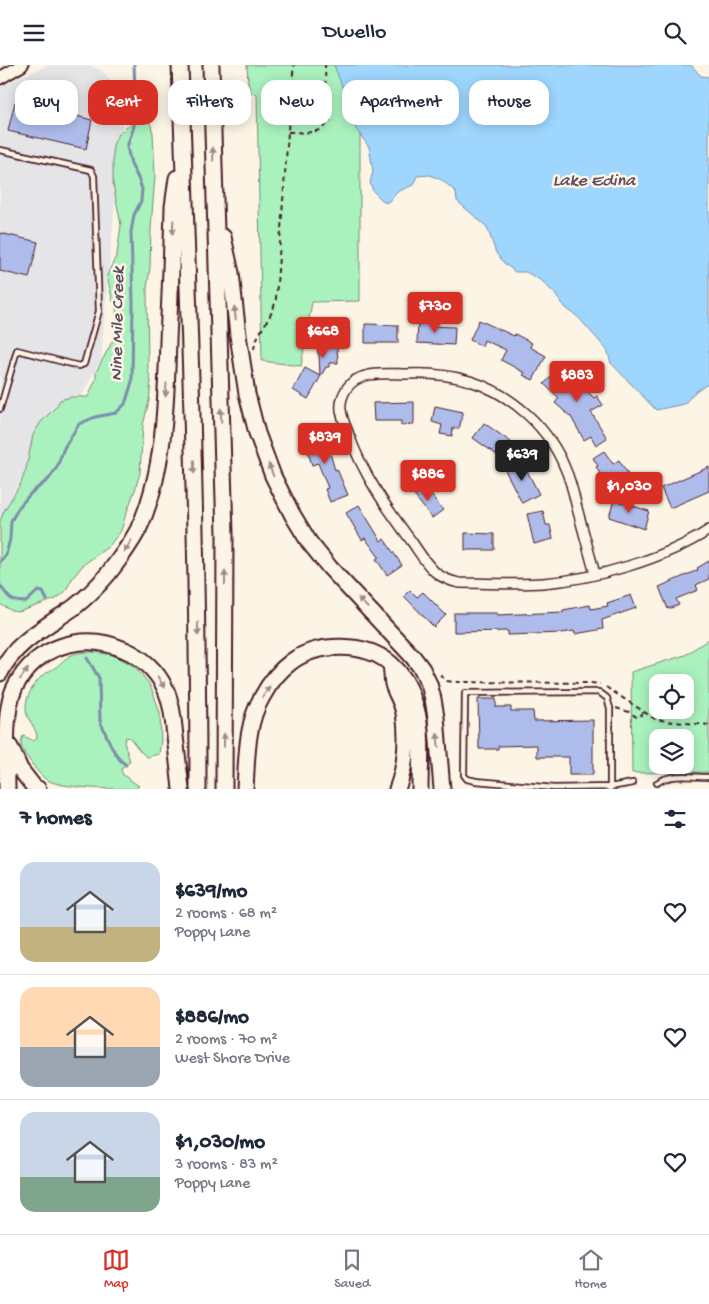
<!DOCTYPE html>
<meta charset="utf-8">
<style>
:root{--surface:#fff;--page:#f2f2f3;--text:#1f2937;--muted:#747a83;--line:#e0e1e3;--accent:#d93025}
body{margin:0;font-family:"Gochi Hand",sans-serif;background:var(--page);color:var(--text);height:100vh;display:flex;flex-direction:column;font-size:19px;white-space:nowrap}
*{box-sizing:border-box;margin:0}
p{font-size:16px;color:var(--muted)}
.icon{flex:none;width:28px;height:28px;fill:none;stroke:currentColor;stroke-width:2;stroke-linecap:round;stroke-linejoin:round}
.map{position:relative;height:724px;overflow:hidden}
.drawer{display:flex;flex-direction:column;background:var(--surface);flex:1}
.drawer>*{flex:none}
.banner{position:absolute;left:15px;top:15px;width:680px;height:45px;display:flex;gap:10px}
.tools{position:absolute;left:649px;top:609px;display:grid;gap:10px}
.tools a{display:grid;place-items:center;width:45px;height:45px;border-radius:10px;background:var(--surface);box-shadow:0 2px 12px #0003;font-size:25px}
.price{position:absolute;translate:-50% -42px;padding:0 11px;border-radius:5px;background:var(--accent);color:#fff;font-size:16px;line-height:32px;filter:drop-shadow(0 1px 2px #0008)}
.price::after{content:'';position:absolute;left:50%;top:30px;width:15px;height:11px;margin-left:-8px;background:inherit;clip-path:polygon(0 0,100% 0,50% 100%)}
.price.selected{background:#222;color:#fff}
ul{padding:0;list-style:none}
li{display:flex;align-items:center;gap:15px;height:125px;padding:0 20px}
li+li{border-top:1px solid var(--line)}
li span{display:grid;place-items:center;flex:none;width:140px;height:100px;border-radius:15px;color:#555}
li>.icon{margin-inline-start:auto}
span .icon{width:60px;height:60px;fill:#fffc;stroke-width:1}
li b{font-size:21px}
h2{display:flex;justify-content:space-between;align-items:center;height:60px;padding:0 20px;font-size:21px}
.pill{padding:0 18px;border-radius:15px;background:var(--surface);box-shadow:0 2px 12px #0003;font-size:18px;line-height:45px}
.pill.selected{background:var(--accent);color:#fff}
header{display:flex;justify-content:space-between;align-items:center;height:65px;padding:0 20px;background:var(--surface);font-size:22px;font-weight:600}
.tabs{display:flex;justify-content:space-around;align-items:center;height:70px;border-top:1px solid var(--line);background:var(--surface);font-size:14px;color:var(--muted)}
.tabs a{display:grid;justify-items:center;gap:2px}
.tabs .selected{color:var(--accent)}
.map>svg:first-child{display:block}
.built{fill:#e5e4e7}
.green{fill:#a9f1bd;stroke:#7a8874;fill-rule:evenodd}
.water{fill:#9ed6fe;stroke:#7c8daa}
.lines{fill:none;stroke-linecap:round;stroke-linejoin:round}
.stream{stroke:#7c8daa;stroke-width:3}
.building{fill:#aebcec;stroke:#4a1f2b}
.service-casing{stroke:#4a1f2b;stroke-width:8}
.minor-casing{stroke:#4a1f2b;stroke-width:12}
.tertiary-casing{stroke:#4a1f2b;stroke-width:15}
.motorway-casing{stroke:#4a1f2b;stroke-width:19}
.path{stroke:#4a1f2b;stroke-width:2;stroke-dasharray:5 4;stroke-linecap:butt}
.service{stroke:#fcf5e5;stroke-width:4.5}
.minor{stroke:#fcf5e5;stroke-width:9}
.tertiary{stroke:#fcf5e5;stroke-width:11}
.motorway{stroke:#fcf5e5;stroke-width:15}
.oneway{fill:#a38a88}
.labels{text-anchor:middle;stroke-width:5;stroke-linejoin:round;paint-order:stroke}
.water-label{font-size:18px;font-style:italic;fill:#5f4d60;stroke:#fcf5e5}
</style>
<header><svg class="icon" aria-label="menu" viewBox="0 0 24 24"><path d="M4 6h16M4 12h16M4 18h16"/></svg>Dwello<svg class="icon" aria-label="search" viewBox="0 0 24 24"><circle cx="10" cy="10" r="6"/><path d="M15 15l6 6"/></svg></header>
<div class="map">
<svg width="709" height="724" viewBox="0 0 709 724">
<rect width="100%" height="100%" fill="#fcf5e5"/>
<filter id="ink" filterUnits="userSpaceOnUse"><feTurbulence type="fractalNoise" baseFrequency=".02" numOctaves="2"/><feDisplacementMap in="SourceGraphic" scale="10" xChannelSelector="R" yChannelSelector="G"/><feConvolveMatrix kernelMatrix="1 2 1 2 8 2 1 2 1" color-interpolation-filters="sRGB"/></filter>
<g filter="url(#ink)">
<path class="built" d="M48 0H88L101 5 122 27V65L108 211 101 295 80 333 58 338 24 409 4 446 0 457V21Z"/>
<path class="green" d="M247 0H360V236L312 237 301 301 262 296 257 29 251 28 248 20Z
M144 56 150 57 153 68 155 110 151 163 150 203 147 223 148 305 151 316 149 336 143 360 140 408 135 425 125 452 121 466 109 481 83 500 72 514 65 527 56 534 19 547 12 546 0 539V456L4 446 21 418 26 404 33 370 41 357 56 342 60 335 71 332H88L96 314V307L114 273 117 261 116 242 112 234 107 210 117 189 121 160 113 119V80L118 70 127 61Z
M709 574V707L632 708 631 607 685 590ZM658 618H685V645H658ZM658 672H685V700H658Z
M95 587 114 590 134 601 148 617 153 627 160 648 161 676 159 689 147 692 141 687 130 673 126 672 124 677 130 696 121 704 123 710 139 721 135 724C114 724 64 724 47 715 38 709 33 700 27 692 22 685 19 679 23 671L28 673 34 676 37 673C37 662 26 655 26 644 25 632 34 618 43 610 47 607 52 605 56 602 61 598 66 592 72 590 79 587 87 587 95 587Z"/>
<path class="water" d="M334 0H691L701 11 709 12V318L694 328 684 339 656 345 611 298 607 285 579 253 566 243 554 228 542 216 526 207H515L504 198 496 188 487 162 457 136 456 127 442 115 430 110 417 111 413 120 397 127 391 135 385 138 373 126 370 118 373 106 369 82 356 64 348 36Z"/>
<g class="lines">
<path class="stream" d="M0 497 6 490 10 474 11 456 19 442 31 428 49 414 57 402 64 383 79 359 95 352 116 348 125 339 132 317 133 238 131 167 134 150 141 136 142 124 138 113 131 99 127 82 134 61 137 41 135 25 134 0
M0 520C9 533 10 537 26 537L38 526 43 527 47 535
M87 593 99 613 100 656 112 683 120 695 126 700"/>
</g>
<path class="building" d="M52 24 78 30 73 50 92 55 86 84 8 66 15 37 47 45Z
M0 168 38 177 29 213 0 206Z
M418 255 429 256V261L455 262 454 280 417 278Z
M479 255 514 271 515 269 532 278 530 282 546 291 533 315 523 310 525 308 501 295 506 285 484 275 482 281 470 275Z
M365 259 398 260V278H365Z
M349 263V282H337L338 298H329V302H326L308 334 293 325 305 303 320 311 319 289H318L317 279H324L323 264Z
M563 299 572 307 570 309 594 333 597 331 603 340 591 347 607 373 596 380 591 371 584 375 571 352 555 338 559 333 544 319Z
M414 337V359L401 360V356H374L373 338Z
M435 341 463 347 459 364 453 363 452 371 440 369 442 360 432 357Z
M484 358 511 377 500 392 473 373Z
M317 363 322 380 327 378 335 405 337 404 348 430 330 437 325 424 328 423 318 398 312 400 302 368Z
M604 386 613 399 619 395 628 409 623 411 628 418 612 428 596 402 598 401 593 393Z
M522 396 539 429 522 438 505 405Z
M709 402V426L670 443 661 423Z
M424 421 443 445 432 453 413 429Z
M614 435 649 446 644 464 609 452Z
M359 440 381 476 384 474 402 500 387 510 376 494 379 492 365 473 362 475 346 448Z
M543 446 546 460H550L553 474 534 479 527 449Z
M465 468 494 469V485H465Z
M709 496V514L696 520 698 525 676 534 679 540 668 544 659 522 698 505 697 503Z
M410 525 417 532 423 527 446 550 434 562 404 531Z
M631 530 636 543 602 555 603 564 575 569 574 566 562 568 508 570V566L454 567V548H497L498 550 563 547V545L590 540 591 544 608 541 607 538Z
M478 634H496V642H511V646H533L534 656 593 655V710H569V692H537V680L498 681V684H479Z"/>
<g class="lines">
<g class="service-casing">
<path id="service" d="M0 85 91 105 94 111 99 246 84 299 79 301 17 285 0 344
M599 627 607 633 610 643V722L554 723 476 716 467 714 464 710 465 628Z
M657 718C670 708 693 712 709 712
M610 724V722L633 718"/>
</g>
<g class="minor-casing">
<path id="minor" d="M595 509C589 487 583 465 577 443 574 430 571 416 565 403 549 363 512 329 470 316 450 310 428 308 407 309 387 309 360 305 347 323 343 329 340 337 341 345 342 353 346 362 349 370 364 411 386 442 412 477 419 487 426 499 435 507 442 513 450 516 459 518 487 518 515 520 543 518 595 514 665 494 709 465"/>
</g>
<g class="tertiary-casing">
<path id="tertiary" d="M0 13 22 0"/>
</g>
<g class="motorway-casing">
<path id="motorway" d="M180 0C189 241 198 482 198 724
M211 0 225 469 224 724
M223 172 231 208 238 270 247 329 257 368 273 411 292 449 309 477 330 503 413 592 422 604 429 619 433 634 436 652 442 724
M391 599C392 605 392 613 393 619 396 629 402 637 404 648 408 671 406 702 397 724
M0 608C14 578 47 561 73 543 86 533 98 521 108 509 119 495 130 480 138 465 165 409 166 336 168 275 170 231 172 186 173 142L177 113
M10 682 20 704 34 722 38 724
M7 724C7 696 3 646 15 622 36 581 83 566 125 585 142 592 157 606 165 623 172 638 173 654 175 671 177 689 179 706 181 724
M245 724C247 693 246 659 262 632 269 619 280 605 291 597 317 577 366 577 391 599 401 608 409 621 413 634 424 662 420 695 420 724"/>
</g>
<path class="path" d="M288 67C306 67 319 71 330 55L326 44 325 0
M254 284C257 265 273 254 276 233L288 67 290 33 294 0
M440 610 447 616 454 617 591 618 600 619
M606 622 655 654 673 657 709 660
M616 643 629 647 638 653 644 647"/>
<use href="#service" class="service"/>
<use href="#minor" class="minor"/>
<use href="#tertiary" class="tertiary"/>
<use href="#motorway" class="motorway"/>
</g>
<defs><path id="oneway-solid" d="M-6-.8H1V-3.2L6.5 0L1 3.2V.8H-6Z" transform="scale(1.25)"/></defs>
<g class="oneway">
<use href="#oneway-solid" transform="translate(213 89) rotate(-92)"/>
<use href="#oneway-solid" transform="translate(173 162) rotate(92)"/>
<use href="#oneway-solid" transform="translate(235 248) rotate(-96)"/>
<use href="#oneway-solid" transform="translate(166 325) rotate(94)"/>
<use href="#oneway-solid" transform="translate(221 350) rotate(-92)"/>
<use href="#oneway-solid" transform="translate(194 402) rotate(89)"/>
<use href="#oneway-solid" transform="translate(271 405) rotate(-111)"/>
<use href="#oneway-solid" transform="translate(128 481) rotate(121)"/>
<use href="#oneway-solid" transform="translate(225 513) rotate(-90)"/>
<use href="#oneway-solid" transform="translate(363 538) rotate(-134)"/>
<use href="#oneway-solid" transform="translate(198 564) rotate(89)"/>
<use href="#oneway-solid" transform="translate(24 609) rotate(-53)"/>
<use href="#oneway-solid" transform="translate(161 617) rotate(58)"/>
<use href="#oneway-solid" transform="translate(266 627) rotate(-56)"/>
<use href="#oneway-solid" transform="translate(224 675) rotate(-90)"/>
<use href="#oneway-solid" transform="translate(438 675) rotate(-95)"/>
</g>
</g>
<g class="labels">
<g class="water-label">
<text x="594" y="120">Lake Edina</text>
<text transform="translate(116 259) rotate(-89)" y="6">Nine Mile Creek</text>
</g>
</g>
</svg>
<div class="tools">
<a><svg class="icon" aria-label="locate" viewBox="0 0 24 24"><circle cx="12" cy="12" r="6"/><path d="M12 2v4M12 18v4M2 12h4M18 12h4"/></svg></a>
<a><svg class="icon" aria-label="layers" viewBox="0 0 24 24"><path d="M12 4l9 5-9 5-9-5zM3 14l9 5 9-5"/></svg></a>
</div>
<b class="price" style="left:435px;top:269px">$730</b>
<b class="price" style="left:323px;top:294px">$668</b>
<b class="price" style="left:577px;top:338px">$883</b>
<b class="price" style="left:325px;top:400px">$839</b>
<b class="price selected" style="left:522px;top:417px">$639</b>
<b class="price" style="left:428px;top:437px">$886</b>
<b class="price" style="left:629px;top:449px">$1,030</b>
<div class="banner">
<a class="pill">Buy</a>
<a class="pill selected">Rent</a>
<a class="pill">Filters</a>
<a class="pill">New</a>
<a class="pill">Apartment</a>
<a class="pill">House</a>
</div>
</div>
<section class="drawer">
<h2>7 homes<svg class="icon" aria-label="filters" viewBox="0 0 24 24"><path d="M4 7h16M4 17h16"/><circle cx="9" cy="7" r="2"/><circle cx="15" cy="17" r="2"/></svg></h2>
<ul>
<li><span style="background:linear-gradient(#c9d6e8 65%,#c2b280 0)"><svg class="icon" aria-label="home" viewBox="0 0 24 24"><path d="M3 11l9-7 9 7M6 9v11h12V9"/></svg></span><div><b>$639/mo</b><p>2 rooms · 68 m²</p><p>Poppy Lane</p></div><svg class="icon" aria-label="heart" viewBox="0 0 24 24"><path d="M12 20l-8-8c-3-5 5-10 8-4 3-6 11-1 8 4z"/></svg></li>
<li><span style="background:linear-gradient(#ffd9b3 60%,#9aa5b1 0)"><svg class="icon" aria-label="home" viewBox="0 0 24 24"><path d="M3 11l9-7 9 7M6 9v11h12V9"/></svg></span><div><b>$886/mo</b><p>2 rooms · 70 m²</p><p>West Shore Drive</p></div><svg class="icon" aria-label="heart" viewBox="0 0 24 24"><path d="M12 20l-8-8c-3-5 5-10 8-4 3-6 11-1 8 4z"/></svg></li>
<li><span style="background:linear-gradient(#c9d6e8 65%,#7fa58c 0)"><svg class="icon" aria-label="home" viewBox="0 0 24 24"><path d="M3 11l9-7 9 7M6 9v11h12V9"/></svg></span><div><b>$1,030/mo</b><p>3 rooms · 83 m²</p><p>Poppy Lane</p></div><svg class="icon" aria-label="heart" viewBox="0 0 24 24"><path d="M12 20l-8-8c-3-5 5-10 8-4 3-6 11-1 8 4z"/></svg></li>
</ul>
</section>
<nav class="tabs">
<a class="selected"><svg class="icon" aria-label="map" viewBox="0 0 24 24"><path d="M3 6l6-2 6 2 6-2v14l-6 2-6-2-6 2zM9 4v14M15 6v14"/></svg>Map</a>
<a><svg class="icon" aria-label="saved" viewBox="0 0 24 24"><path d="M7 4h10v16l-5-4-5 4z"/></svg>Saved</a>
<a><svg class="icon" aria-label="home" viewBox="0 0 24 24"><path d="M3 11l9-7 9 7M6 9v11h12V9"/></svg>Home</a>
</nav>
